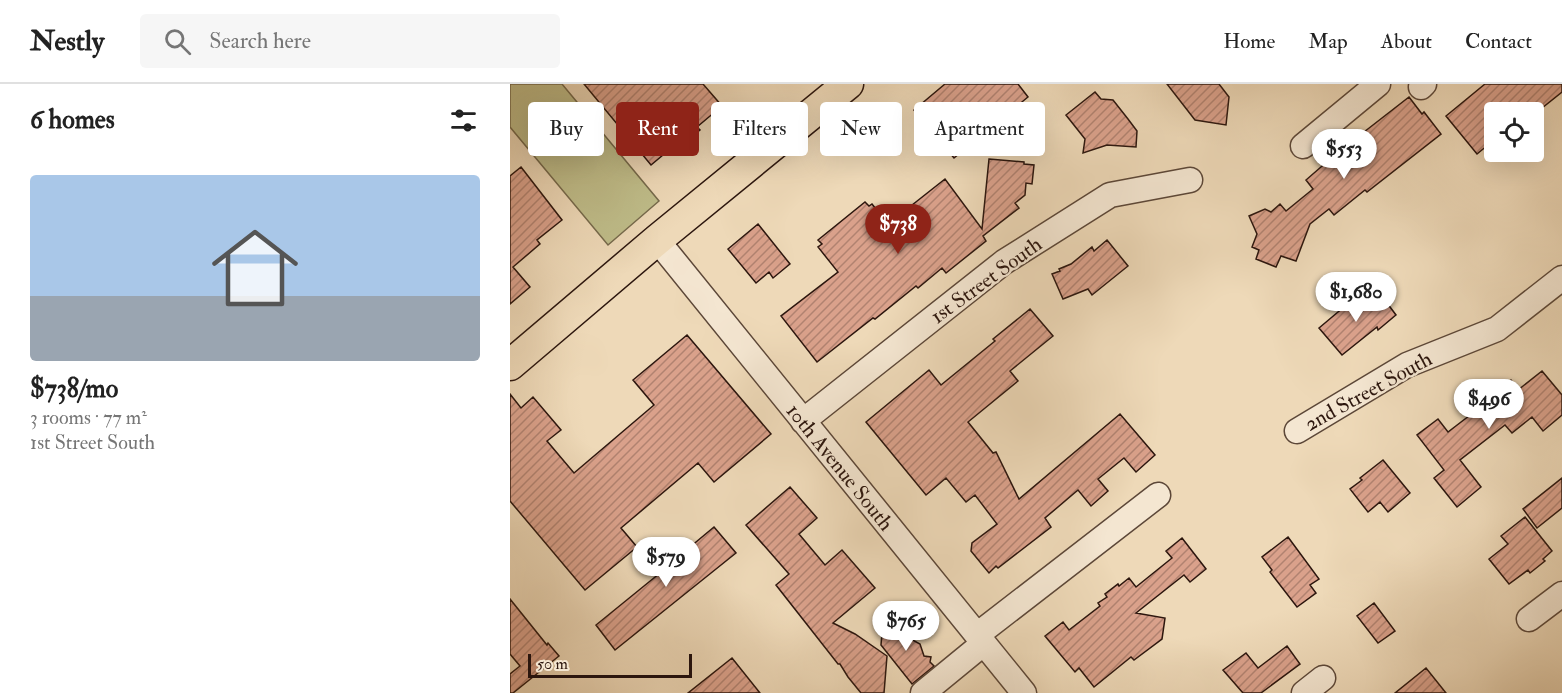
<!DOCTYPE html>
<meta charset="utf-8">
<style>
:root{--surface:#fff;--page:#f6f6f6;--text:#222;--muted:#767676;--line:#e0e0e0;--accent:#8f2418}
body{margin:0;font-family:"IM FELL Double Pica",serif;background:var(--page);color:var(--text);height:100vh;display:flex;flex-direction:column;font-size:22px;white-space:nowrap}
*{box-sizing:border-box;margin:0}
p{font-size:20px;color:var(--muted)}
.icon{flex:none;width:33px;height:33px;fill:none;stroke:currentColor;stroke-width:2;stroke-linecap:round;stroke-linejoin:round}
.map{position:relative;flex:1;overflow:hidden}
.drawer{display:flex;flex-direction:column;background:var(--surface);width:510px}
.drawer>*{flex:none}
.top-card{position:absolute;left:18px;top:18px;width:570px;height:54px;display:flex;gap:12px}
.fabs{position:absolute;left:974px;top:18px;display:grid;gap:12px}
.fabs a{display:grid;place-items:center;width:60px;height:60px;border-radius:6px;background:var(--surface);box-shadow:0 6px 24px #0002;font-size:30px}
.scale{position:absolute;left:18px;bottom:15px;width:164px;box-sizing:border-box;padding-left:6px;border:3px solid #2c160e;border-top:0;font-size:16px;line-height:21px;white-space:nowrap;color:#2c160e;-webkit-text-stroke:4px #f4e6d1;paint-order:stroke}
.price{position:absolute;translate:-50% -51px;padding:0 14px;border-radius:21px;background:#fff;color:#222;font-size:20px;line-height:39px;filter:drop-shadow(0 2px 3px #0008)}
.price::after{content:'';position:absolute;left:50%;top:36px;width:18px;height:14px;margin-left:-9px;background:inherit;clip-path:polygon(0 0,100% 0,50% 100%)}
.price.current{background:var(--accent);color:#fff}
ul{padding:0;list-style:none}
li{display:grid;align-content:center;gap:12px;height:318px;padding:0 30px}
li span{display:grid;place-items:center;height:186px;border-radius:6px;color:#555}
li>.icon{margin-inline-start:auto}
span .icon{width:108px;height:108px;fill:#fffc;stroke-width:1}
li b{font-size:26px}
h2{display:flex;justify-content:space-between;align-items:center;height:72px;padding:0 30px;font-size:26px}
.chip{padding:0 21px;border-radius:6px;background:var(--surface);box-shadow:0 6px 24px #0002;font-size:21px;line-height:54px}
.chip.current{background:var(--accent);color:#fff}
header{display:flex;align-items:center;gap:36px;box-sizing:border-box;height:84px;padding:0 30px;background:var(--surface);border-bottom:2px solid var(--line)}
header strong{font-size:28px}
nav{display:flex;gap:33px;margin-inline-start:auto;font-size:21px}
.search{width:420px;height:54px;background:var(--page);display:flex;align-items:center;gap:15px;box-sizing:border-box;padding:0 21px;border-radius:6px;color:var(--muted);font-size:22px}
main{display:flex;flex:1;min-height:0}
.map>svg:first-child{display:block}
.green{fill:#bfbd8a;stroke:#766a4c;stroke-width:1.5}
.building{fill:url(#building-hatch);stroke:#2c160e;stroke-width:1.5}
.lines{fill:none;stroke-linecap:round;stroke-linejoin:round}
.minor-casing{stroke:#5c4738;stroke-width:27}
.major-casing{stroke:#2c160e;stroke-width:33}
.minor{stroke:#f4e6d1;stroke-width:24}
.major{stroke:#eed9b8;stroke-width:30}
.labels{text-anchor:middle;stroke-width:4.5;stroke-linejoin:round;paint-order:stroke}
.street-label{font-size:21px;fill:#2c160e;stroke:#f4e6d1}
</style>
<header>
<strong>Nestly</strong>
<div class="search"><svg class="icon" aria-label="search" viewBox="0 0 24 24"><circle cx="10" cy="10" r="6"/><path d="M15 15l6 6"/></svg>Search here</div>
<nav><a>Home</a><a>Map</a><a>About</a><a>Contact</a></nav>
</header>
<main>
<section class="drawer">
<h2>6 homes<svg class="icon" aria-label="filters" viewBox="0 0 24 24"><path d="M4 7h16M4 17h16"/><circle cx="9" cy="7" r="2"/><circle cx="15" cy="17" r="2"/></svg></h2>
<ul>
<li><span style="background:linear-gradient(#a9c7e8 65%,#9aa5b1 0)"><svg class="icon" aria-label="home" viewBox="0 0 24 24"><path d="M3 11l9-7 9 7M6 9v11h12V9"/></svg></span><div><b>$738/mo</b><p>3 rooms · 77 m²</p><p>1st Street South</p></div></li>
</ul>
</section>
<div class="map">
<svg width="1052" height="609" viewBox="0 0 1052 609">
<defs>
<pattern id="building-hatch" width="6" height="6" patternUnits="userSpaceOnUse" patternTransform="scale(1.5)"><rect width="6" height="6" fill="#daa18b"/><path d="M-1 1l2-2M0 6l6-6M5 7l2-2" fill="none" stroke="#b18270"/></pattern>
</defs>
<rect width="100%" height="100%" fill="#eed9b8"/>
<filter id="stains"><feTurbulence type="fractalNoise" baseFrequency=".00333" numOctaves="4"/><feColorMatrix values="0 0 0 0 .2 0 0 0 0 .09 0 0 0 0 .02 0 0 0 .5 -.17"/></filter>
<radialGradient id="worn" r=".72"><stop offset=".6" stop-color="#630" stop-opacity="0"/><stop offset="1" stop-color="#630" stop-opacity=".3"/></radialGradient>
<path class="green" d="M0 0H52L149 117 98 161 0 43Z"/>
<path class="building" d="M74 0H193L212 22 187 43 190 46 168 64 165 61 141 81Z
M435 0H508L518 13 444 74 404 26Z
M657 0H709L719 13 716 41 685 36Z
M975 0H1052V8L1027 28H984V56L967 70 936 32Z
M585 8 591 15 603 16 618 35 627 47 626 63 597 61 573 69 575 55 556 31Z
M899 13 912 30 914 28 931 50 857 108 855 106 824 131 819 125 800 140 786 177 771 172 766 183 746 175 749 166 742 163 747 150 739 132 755 125 761 128 770 120 776 127 803 105 796 96 827 69Z
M479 75 514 78V80L524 81 522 100 516 99 515 111 505 119 509 124 473 152 476 157 436 189 432 184 408 204 406 202 365 235 363 234 307 278 271 232 328 188 308 163 312 160 308 156 355 118 359 122 362 120 378 140 435 95 472 145Z
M11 83 52 136 27 156 30 160 3 183 20 203 0 220V92Z
M248 140 280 180 263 194 259 188 246 199 218 165Z
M597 156 618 182 582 211 578 205 553 215 542 190 550 187 549 185 561 180 582 163 584 167Z
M871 211 886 231 868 246 867 243 832 271 809 244 847 212 856 223Z
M520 225 543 252 500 287 508 297 458 338 483 369 486 368 509 415 610 330 645 371 626 388 614 374 588 395 598 407 581 422 568 406 535 434 541 443 488 484 486 482 479 489 461 467 462 459 487 440 465 411 456 418 436 394 416 411 356 338 419 286 431 301 485 257 483 255Z
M177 251 261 350 204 398 188 379 111 444 127 463 75 506 0 417V310L11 324 23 313 51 346 37 357 64 389 144 321 123 296Z
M1032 287 1052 311V331L1033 347 1022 333 1002 349 995 341 950 376 971 403 947 423 924 394 934 386 907 351 928 335 938 348 977 318 976 316 1001 296 1008 306Z
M873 376 900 409 878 428 870 418 858 428 840 405 852 396 850 394Z
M1052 394V424L1027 444 1013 425Z
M280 403 307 434 289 450 315 481 332 466 365 504 323 539 345 550 377 572 374 609H351L338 593 330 580H328L266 501 279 490 236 441Z
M1015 433 1042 467 1033 475 1035 477 1020 489 1018 486 999 500 979 475 998 460 991 452Z
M204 443 226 469 105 566 86 541 150 489V488Z
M778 453 809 495 800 501 806 509 787 523 760 488 762 486 752 473Z
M672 454 696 485 680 498 674 491 626 529 655 534 652 555 624 576 621 573 584 603 569 584 565 588 535 552 553 538 559 546 590 522 588 519 597 513 595 510 608 500 609 502 619 494 626 503 662 474 656 467Z
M0 515 37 561 38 559 49 572 3 609H0V590L10 582 0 570Z
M864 519 885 547 868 559 847 532Z
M388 537 395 546 400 547 399 554 410 560 414 572 421 573 420 578 424 582 402 600 371 561 372 549Z
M777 562 790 580 751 609H733L713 586 736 569 748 584Z
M222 574 250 609H178Z
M916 584 936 609H885Z"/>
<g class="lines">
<g class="minor-casing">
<path id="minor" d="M911 3 914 0
M793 62 868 0
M147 156 514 609
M293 337 494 178 600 111 680 96
M787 347 897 281 987 245 1052 194
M1019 535 1052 510
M467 551 648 411
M413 609 474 559
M794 609 813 594"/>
</g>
<g class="major-casing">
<path id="major" d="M0 281 147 156 338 0"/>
</g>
<use href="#minor" class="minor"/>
<use href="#major" class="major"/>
</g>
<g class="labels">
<g class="street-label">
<text transform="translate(476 196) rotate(-36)" y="7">1st Street South</text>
<text transform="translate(858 307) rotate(-29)" y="7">2nd Street South</text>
<text transform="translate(330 383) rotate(51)" y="7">10th Avenue South</text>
</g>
</g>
<rect width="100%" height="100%" filter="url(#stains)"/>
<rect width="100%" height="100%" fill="url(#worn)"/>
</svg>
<div class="fabs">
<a><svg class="icon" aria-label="locate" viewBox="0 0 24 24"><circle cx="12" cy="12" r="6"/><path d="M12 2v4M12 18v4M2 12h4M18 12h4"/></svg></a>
</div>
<div class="scale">50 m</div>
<b class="price" style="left:834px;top:96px">$553</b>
<b class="price current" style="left:388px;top:171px">$738</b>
<b class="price" style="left:846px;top:239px">$1,680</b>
<b class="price" style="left:979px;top:346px">$496</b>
<b class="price" style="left:156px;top:504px">$579</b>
<b class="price" style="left:396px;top:568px">$765</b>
<div class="top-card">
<a class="chip">Buy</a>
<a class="chip current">Rent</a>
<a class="chip">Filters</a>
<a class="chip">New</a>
<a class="chip">Apartment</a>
</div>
</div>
</main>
